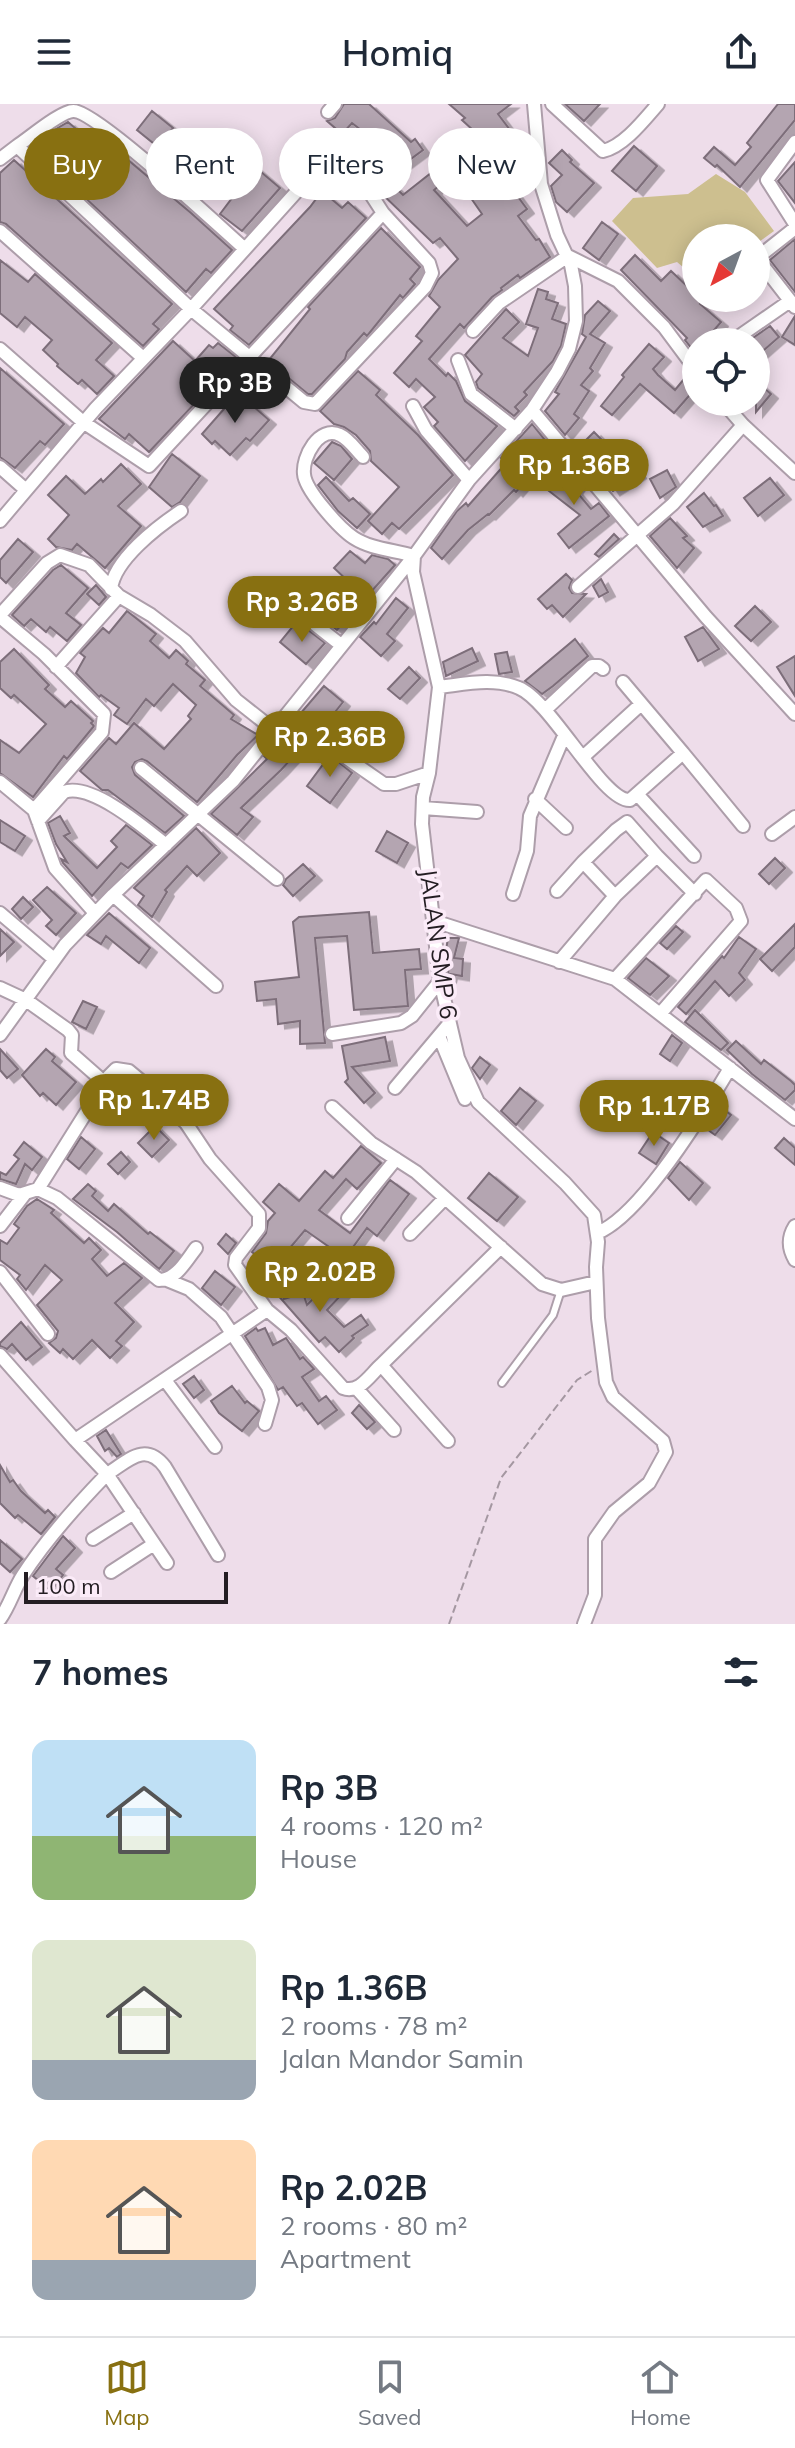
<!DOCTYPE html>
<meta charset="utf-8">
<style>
:root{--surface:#fff;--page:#f6f6f7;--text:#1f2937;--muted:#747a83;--line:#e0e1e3;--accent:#887011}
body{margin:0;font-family:Mulish,sans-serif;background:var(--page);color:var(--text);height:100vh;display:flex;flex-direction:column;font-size:30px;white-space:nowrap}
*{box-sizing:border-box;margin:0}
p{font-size:26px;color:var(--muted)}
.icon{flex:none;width:44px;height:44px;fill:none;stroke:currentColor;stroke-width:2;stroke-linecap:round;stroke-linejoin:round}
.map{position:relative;height:1520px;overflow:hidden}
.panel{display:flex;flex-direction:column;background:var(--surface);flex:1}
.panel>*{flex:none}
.guide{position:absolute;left:24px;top:24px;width:748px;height:72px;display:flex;gap:16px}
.needle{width:52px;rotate:221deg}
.fabs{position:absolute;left:682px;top:120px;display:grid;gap:16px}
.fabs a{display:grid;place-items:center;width:88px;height:88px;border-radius:50%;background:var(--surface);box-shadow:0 4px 20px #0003;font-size:40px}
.scale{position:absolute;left:24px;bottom:20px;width:204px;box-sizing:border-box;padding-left:8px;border:4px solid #231d22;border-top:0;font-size:22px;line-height:28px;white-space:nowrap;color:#231d22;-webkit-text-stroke:6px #fbebf8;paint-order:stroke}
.price{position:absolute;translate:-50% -68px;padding:0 18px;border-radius:28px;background:var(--accent);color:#fff;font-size:26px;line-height:52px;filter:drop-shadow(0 2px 4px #0008)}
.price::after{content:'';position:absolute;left:50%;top:48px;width:24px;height:18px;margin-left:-12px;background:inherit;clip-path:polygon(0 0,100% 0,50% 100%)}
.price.active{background:#222;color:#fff}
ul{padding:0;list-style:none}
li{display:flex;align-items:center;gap:24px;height:200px;padding:0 32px}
li span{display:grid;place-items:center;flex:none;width:224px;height:160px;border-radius:16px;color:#555}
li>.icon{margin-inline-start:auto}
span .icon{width:96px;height:96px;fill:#fffc;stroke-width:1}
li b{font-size:34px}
h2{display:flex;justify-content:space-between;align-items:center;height:96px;padding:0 32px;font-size:34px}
.pill{padding:0 28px;border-radius:36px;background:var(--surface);box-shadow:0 4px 20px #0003;font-size:28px;line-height:72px}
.pill.active{background:var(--accent);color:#fff}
header{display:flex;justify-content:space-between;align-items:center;height:104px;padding:0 32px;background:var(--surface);font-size:36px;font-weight:600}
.dock{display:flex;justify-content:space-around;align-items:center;height:112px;border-top:2px solid var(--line);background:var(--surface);font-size:22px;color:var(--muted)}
.dock a{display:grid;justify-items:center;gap:4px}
.dock .active{color:var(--accent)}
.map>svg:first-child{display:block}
.green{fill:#cdbf8f}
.building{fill:#b4a5b1;stroke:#7d6e7a;stroke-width:2;filter:url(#shadow)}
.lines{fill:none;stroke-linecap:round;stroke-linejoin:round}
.service-casing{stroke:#ad9eaa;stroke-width:10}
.minor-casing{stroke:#ad9eaa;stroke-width:16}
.path{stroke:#a497a1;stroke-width:2;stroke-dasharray:8 4;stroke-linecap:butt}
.service{stroke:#fff;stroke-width:6}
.minor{stroke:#fff;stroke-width:12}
.labels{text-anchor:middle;stroke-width:7;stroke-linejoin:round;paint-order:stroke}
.street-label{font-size:24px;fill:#231d22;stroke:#fbebf8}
</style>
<header><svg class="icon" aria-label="menu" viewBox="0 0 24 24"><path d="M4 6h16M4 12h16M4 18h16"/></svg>Homiq<svg class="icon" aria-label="share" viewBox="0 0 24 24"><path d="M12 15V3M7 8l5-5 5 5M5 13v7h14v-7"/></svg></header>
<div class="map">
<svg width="795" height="1520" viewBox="0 0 795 1520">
<defs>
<filter id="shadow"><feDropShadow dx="7" dy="4.5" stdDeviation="0" flood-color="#0004"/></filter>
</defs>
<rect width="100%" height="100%" fill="#eeddea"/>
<path class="green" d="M716 70 745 88 774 127 756 140V134H696V174L677 158 657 164 612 117 633 94 688 90Z"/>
<path class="building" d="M344 0H369L411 38 415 35 423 46 404 60 396 49 378 68 361 53 375 37 352 19 342 30 327 17 335 14Z
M449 0H511L498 10 510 26 508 28 530 52V56L519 70 521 74 510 82 527 105 518 112 536 136 539 135 550 153 520 174 518 171 501 184 502 186 492 193 464 224 460 220 429 255 446 272 448 269 456 277 465 297 497 322 465 357 434 322 438 318 424 303 435 293 416 275 409 283 394 269 422 237 416 232 440 203 429 192 438 176 458 155 440 134 433 139 380 88 390 78 403 91 431 69 440 81 434 86 467 122 482 110 464 84 476 76 452 40 474 27 462 16 465 14Z
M565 0H600L584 17Z
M778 0H795V16L740 83 717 61 715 63 704 54 714 43 735 61 751 43 747 39Z
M152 7 173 24 158 43 137 26Z
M68 18 109 53 115 45 191 109 232 146 211 169 206 165 186 188 35 47 51 28Z
M216 30 280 84 242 127 220 110 235 90 195 53Z
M332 36 345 47 334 61 320 49Z
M634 42 657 62 636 87 612 67Z
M562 46 572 56 570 58 594 79 567 108 556 98 551 82 562 71 549 59Z
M14 56 172 200 153 220 159 225 143 242 6 120 0 118V69Z
M795 58V99L778 77Z
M322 87 342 104 348 98 366 114 249 241 230 226 233 222 214 205 310 103Z
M602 118 618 130 599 156 583 144Z
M381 124 420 163 410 175 415 180 403 194 400 191 367 232 364 229 347 248 345 255 312 290H308L268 257 310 205 308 203Z
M795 135V188L770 156Z
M635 151 661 177 671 167 688 183 696 174V194H705L700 200 721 218 704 238H696L692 245 685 236 687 234 621 166Z
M0 156 28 178 35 170 112 239 96 256 114 272 97 290 82 276 78 280 57 262 58 260 43 246 52 236 25 213 17 223 0 209Z
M538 185 548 188 546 195 558 199 552 215 566 220 561 242 553 257 524 288 527 291 515 303 519 307 514 312 478 284 476 278 482 270 465 251 506 205 519 218 503 234 528 252 538 224 526 220Z
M598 197 610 207 590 230 605 239 590 264 593 267 581 281 589 287 574 310 579 314 565 331 545 307 559 290 555 288 586 233 582 230 585 211Z
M795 212V241L782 233Z
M770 222 779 233 756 253V238H747Z
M173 237 195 257 209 241 213 244 218 239 237 254 214 278 212 276 197 292 199 295 149 348 129 330 125 335 99 315Z
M649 240 664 253 653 265 658 271 675 286 684 275 695 285 674 309 640 280 612 311 601 302 624 273 622 271Z
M0 264 64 320 45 341 40 337 15 364 0 353Z
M358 267 380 286 376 291 418 331 453 371 399 425 392 419 382 430 368 417 399 383 371 357 370 347 356 331 344 323 334 320 320 307Z
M756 277 771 290 756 308Z
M238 289 269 316 250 337 246 334 230 351 215 337 212 340 202 330Z
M532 320 544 335 537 342 547 352 516 388 514 386 489 411 488 410 468 426 442 455 431 444 457 407 466 399 468 402 506 359 501 354Z
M594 328 604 338 619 363 629 355 639 370 613 387 589 352 586 354 577 345Z
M332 338 341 342 352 355 334 376 314 359Z
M172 350 200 372 180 398 172 403 149 383Z
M121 360 141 380 118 402 141 422 105 464 77 440 72 446 56 443 48 435 69 411 48 391 66 372 85 390 101 375 103 378Z
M558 363 567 369 565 372 578 382 575 386 591 405 599 399 609 412 569 444 558 430 580 411 540 380Z
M667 366 676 383 660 394 650 375Z
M326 373 349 397 353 394 370 410 357 424 338 407 318 381Z
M770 374 784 391 758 412 744 394Z
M704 389 714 402 716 401 723 412 703 423 687 403Z
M670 414 687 432 683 434 694 444 677 464 650 432Z
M614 430 619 435 599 453 595 450Z
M18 435 33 448 6 479 0 473V456Z
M350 447 365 459 372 451 388 455 395 461 337 526 320 513 349 478 334 464Z
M61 461 88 484 66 509 81 521 67 537 50 523 46 528 31 515 24 522 12 511 53 466Z
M566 470 572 476 569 484 572 489 586 490 563 513 552 501 547 505 538 495Z
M601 475 608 488 599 493 593 482Z
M96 481 106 493 99 501 87 490Z
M396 494 408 504 387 530 395 537 381 552 360 533 374 518 376 520Z
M755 502 771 518 751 537 735 522Z
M127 507 156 530 150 537 169 554 176 546 188 557 186 560 205 576 200 582 234 611 231 615 258 631 237 651 197 698 147 657 142 655 135 658 132 663 135 671 184 712 165 729 108 686H102L80 667 109 634 116 640 134 619 164 645 191 615 188 612 196 601 173 580 154 602 146 595 127 620 114 611 119 604 101 591 99 593 76 569 85 553 80 549 103 524 109 529Z
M294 521 306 529 308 526 325 539 306 560 280 538Z
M703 523 719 545 698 557 685 533Z
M575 535 588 552 553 582 542 590 525 577Z
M472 544 478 557 446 572 443 558Z
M14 545 49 581 45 585 65 603 71 597 93 617 91 619 94 622 67 655 64 652 33 693 0 669V636L19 649 46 620 14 591 11 594 0 584V558Z
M507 548 512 568 499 570 495 550Z
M795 552V592L777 563Z
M409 563 420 574 400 595 388 585Z
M324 582 343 598 321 626 323 628 308 644 304 641 281 666 241 704 253 713 237 731 211 710 267 655 264 652Z
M330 651 352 669 330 699 307 682Z
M60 712 70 729 64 732 97 764 117 743 111 737 126 721 152 741 128 764 121 759 92 792 63 759 61 755 67 758 56 740 48 719Z
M0 716 25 732 15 747 0 738Z
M196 724 220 749 197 772 187 762 165 786 167 788 152 813 138 801 144 792 134 784Z
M387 727 408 739 397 759 376 747Z
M775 754 785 764 769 780 759 770Z
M303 760 315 772 293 792 283 781 286 775Z
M47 783 76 809 56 831 46 822 52 816 33 796Z
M23 793 33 803 21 815 12 805Z
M369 808 373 849 419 845 421 865 405 866 408 902 354 906 347 832 315 834 325 939 300 940V917L278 920 276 895 257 897 255 878 299 873 293 818 299 813Z
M109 809 150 844 139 859 106 832 101 840 87 831Z
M795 820V843L772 867 760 855Z
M676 822 683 828 667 845 660 839Z
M0 825 14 838 0 852Z
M739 833 756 845 739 869 745 876 729 892 715 877 686 910 678 903 722 852 724 854Z
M448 834H459L454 854 463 855 462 872 450 870 449 875 446 846Z
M646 854 669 872 650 891 628 874Z
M83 897 97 903 86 925 72 918Z
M695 906 728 939 721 946 685 918Z
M672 931 682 939 670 957 660 950Z
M385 933 390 957 352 963 375 989 364 999 345 978 348 975 342 942Z
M736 937 761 960 764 956 791 977 795 981V986L785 996 752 970 727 946Z
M0 945 18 965 7 974 0 966Z
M46 945 55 953 52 957 76 978 56 1001 43 989 40 992 22 971Z
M480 953 490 961 480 975 472 964Z
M520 984 536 997 516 1021 501 1007Z
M669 985 680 991 670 1007 660 1000Z
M618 989 632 999 617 1021 603 1010Z
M718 1001 731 1011 715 1031 704 1023Z
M155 1022 169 1036 152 1053 138 1039Z
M653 1028 669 1039 656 1060 639 1049Z
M81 1033 95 1045 79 1065 67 1055Z
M784 1034 795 1044V1061L775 1044Z
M24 1038 42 1053 32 1066 25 1060 16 1080 0 1075V1068L6 1071 19 1055 14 1051Z
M361 1042 381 1059 357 1085 346 1075 319 1106 350 1129 390 1076 409 1090 377 1132 367 1124 345 1154 305 1126 289 1145 298 1165 282 1172 252 1148 266 1129 268 1117 275 1109 263 1098 279 1080 299 1097 325 1067 333 1074Z
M121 1048 130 1058 118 1070 108 1060Z
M680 1058 703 1079 689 1096 668 1074Z
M489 1069 518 1093 497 1117 468 1094Z
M88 1080 96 1087 92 1092 108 1107 114 1100 148 1130 150 1128 174 1147 159 1165 117 1128 73 1095Z
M37 1095 54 1106 51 1109 84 1139 89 1134 101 1146 92 1155 107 1172 124 1159 142 1174 115 1199 134 1218 116 1237 122 1242 110 1254 92 1236 73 1255 63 1245 60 1249 49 1239 56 1234 58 1227 37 1201 62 1176 45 1161 26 1186 17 1175 20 1171 0 1156V1136L7 1140 19 1124 14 1120 27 1102Z
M226 1130 236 1139 228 1150 218 1140Z
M215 1167 235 1183 221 1201 202 1184Z
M275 1167 284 1195 303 1189 307 1201 332 1176 344 1188 327 1206 344 1223 361 1211 368 1221 352 1232 354 1234 339 1248 325 1233 319 1238 261 1172Z
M21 1218 42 1243 26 1256 12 1240 7 1245 0 1242V1239Z
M256 1224 258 1227 265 1224 273 1241 286 1234 300 1255 303 1253 314 1265 302 1273 319 1297 326 1292 337 1306 318 1320 302 1299 297 1302 283 1283 278 1286 245 1232Z
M194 1272 204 1286 194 1294 183 1280Z
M232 1282 245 1299 247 1297 259 1307 242 1327 219 1309 211 1297Z
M359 1301 375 1318 367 1325 352 1309Z
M106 1326 121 1350 117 1353 109 1344 105 1347 97 1332Z
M0 1361 10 1378 13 1376 21 1387 45 1409 48 1406 55 1413 41 1430 18 1411 15 1414 0 1399Z
M63 1432 75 1444 56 1465 63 1471 51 1487 33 1472Z
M0 1436 22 1455 10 1468 0 1459Z"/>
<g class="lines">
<g class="service-casing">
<path id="service" d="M502 1279 553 1211 561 1186"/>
</g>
<g class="minor-casing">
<path id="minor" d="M552 0 603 47C624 42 644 16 658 0
M328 8 335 0
M795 38 767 76 795 120
M17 42C28 35 62 6 74 7 97 8 220 123 245 145
M0 55 17 42 191 205 304 298 315 300 425 183 432 169 429 159 383 109 359 72 325 69 308 75 191 205 96 304 0 417
M795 124 757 154 795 203
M0 127 142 253
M473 227 499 199 568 152 618 177 664 223 696 266
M731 238 790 197
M0 245 83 318 149 362 383 109
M458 256 471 290 516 325
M723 298 743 321 795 369
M413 302 426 326 469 376
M532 306 706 513 795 610
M363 353C356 346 349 335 340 331 319 321 302 353 304 370 305 386 340 425 354 434 371 445 394 446 414 452
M0 363 26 386
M414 452 413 468 439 583 429 669 423 693 422 720 440 877 458 954 478 998 565 1079 594 1111 598 1138 596 1163 598 1214 606 1278 613 1293 663 1337 666 1348 649 1379 614 1408 595 1435V1491L584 1520
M578 483 673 400 743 321
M111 485C114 456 157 423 181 407
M0 511 47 459 60 451 89 461 119 492 151 511 185 537 236 596 274 626
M0 513 44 550 104 610 102 628 34 706
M280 513 303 511 341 541
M56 563 119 492
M623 578 683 649
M439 583C465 580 494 573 519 584 551 597 603 698 630 696L683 649 743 722
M545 606 592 562H599L603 565
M338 648 384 680H396L429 669
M584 652 640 601
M141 664 277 775
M0 678 34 706 55 764 95 809
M637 690 694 752
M535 695 566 724
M423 704 477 708
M38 717 64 688C91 678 145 724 166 741
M627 718 657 752 615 792 583 758 616 726Z
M772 730 795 713
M657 752 695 790
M557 787 583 758
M513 790 527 747 530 712 564 632
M113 791 216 882
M0 809 54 855
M434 817 615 875 795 1015
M559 858 615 792
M615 875 706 776 736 804 741 817 660 910
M0 884 26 896 68 926 72 931 71 949 105 979
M332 930 401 919 412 912 440 877
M0 931 65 841 113 791 233 677 414 452 469 376 532 306 557 268 569 245 576 217 575 182 571 161 557 131 541 80 534 0
M439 932 465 995
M395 984 448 921
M332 1003 371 1039 416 1068 542 1180 561 1186 596 1178
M0 1084 19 1091 38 1085 57 1094 159 1176C176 1176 186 1157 196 1144
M38 1085 109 972 116 965 129 967 141 977 186 1019 210 1055 259 1110V1124L236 1154 235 1161 267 1206
M348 1114 396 1055
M0 1122 24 1091
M795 1122C788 1133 788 1144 795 1156
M597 1129C641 1112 705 1006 730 964
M410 1130 445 1094
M0 1168 48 1230
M167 1176 189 1185 221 1213 268 1283 272 1296 265 1320
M0 1251 75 1336 267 1206 291 1226 343 1284C359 1290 370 1271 381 1261
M165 1276 215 1343
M357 1285 394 1326
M448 1337 381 1261 501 1143
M93 1435 134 1409
M167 1459 107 1370C128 1357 145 1337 165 1363L218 1451
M111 1468 154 1440
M0 1515C10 1501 14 1485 23 1471 47 1434 77 1401 107 1370L75 1336"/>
</g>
<path class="path" d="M449 1520 501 1374 577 1276 593 1266"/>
<use href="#service" class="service"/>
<use href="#minor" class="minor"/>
</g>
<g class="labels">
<g class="street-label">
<text transform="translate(438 840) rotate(82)" y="8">JALAN SMP 6</text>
</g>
</g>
</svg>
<div class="fabs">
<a><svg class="needle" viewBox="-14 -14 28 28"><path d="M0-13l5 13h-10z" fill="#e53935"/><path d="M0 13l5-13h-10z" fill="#747a83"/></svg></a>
<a><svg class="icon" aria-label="locate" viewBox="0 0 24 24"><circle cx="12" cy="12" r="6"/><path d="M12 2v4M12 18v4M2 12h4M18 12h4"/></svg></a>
</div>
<div class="scale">100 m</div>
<b class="price active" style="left:235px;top:321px">Rp 3B</b>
<b class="price" style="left:574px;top:403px">Rp 1.36B</b>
<b class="price" style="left:302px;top:540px">Rp 3.26B</b>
<b class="price" style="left:330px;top:675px">Rp 2.36B</b>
<b class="price" style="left:154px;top:1038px">Rp 1.74B</b>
<b class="price" style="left:654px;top:1044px">Rp 1.17B</b>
<b class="price" style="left:320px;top:1210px">Rp 2.02B</b>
<div class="guide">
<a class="pill active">Buy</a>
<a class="pill">Rent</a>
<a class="pill">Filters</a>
<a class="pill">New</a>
</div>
</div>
<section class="panel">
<h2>7 homes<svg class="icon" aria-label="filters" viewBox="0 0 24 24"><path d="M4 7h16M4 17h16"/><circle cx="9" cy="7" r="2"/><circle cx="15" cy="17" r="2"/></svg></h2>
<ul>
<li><span style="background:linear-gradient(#bfe0f5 60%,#8fb573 0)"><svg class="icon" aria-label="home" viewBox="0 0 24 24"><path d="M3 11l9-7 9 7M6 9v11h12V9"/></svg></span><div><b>Rp 3B</b><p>4 rooms · 120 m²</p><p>House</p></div></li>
<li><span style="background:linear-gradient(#dfe7d0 75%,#9aa5b1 0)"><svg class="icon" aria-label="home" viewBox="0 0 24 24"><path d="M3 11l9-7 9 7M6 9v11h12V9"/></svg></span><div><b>Rp 1.36B</b><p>2 rooms · 78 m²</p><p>Jalan Mandor Samin</p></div></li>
<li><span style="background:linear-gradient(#ffd9b3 75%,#9aa5b1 0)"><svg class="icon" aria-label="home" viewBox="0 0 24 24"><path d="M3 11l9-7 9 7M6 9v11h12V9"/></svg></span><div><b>Rp 2.02B</b><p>2 rooms · 80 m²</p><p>Apartment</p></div></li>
</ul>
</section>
<nav class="dock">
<a class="active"><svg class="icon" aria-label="map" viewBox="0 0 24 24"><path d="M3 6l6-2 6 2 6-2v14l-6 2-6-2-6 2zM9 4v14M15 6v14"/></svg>Map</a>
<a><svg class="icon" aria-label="saved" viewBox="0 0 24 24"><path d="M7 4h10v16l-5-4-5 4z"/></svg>Saved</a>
<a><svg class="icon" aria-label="home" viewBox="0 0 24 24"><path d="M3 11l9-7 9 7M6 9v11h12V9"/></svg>Home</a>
</nav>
